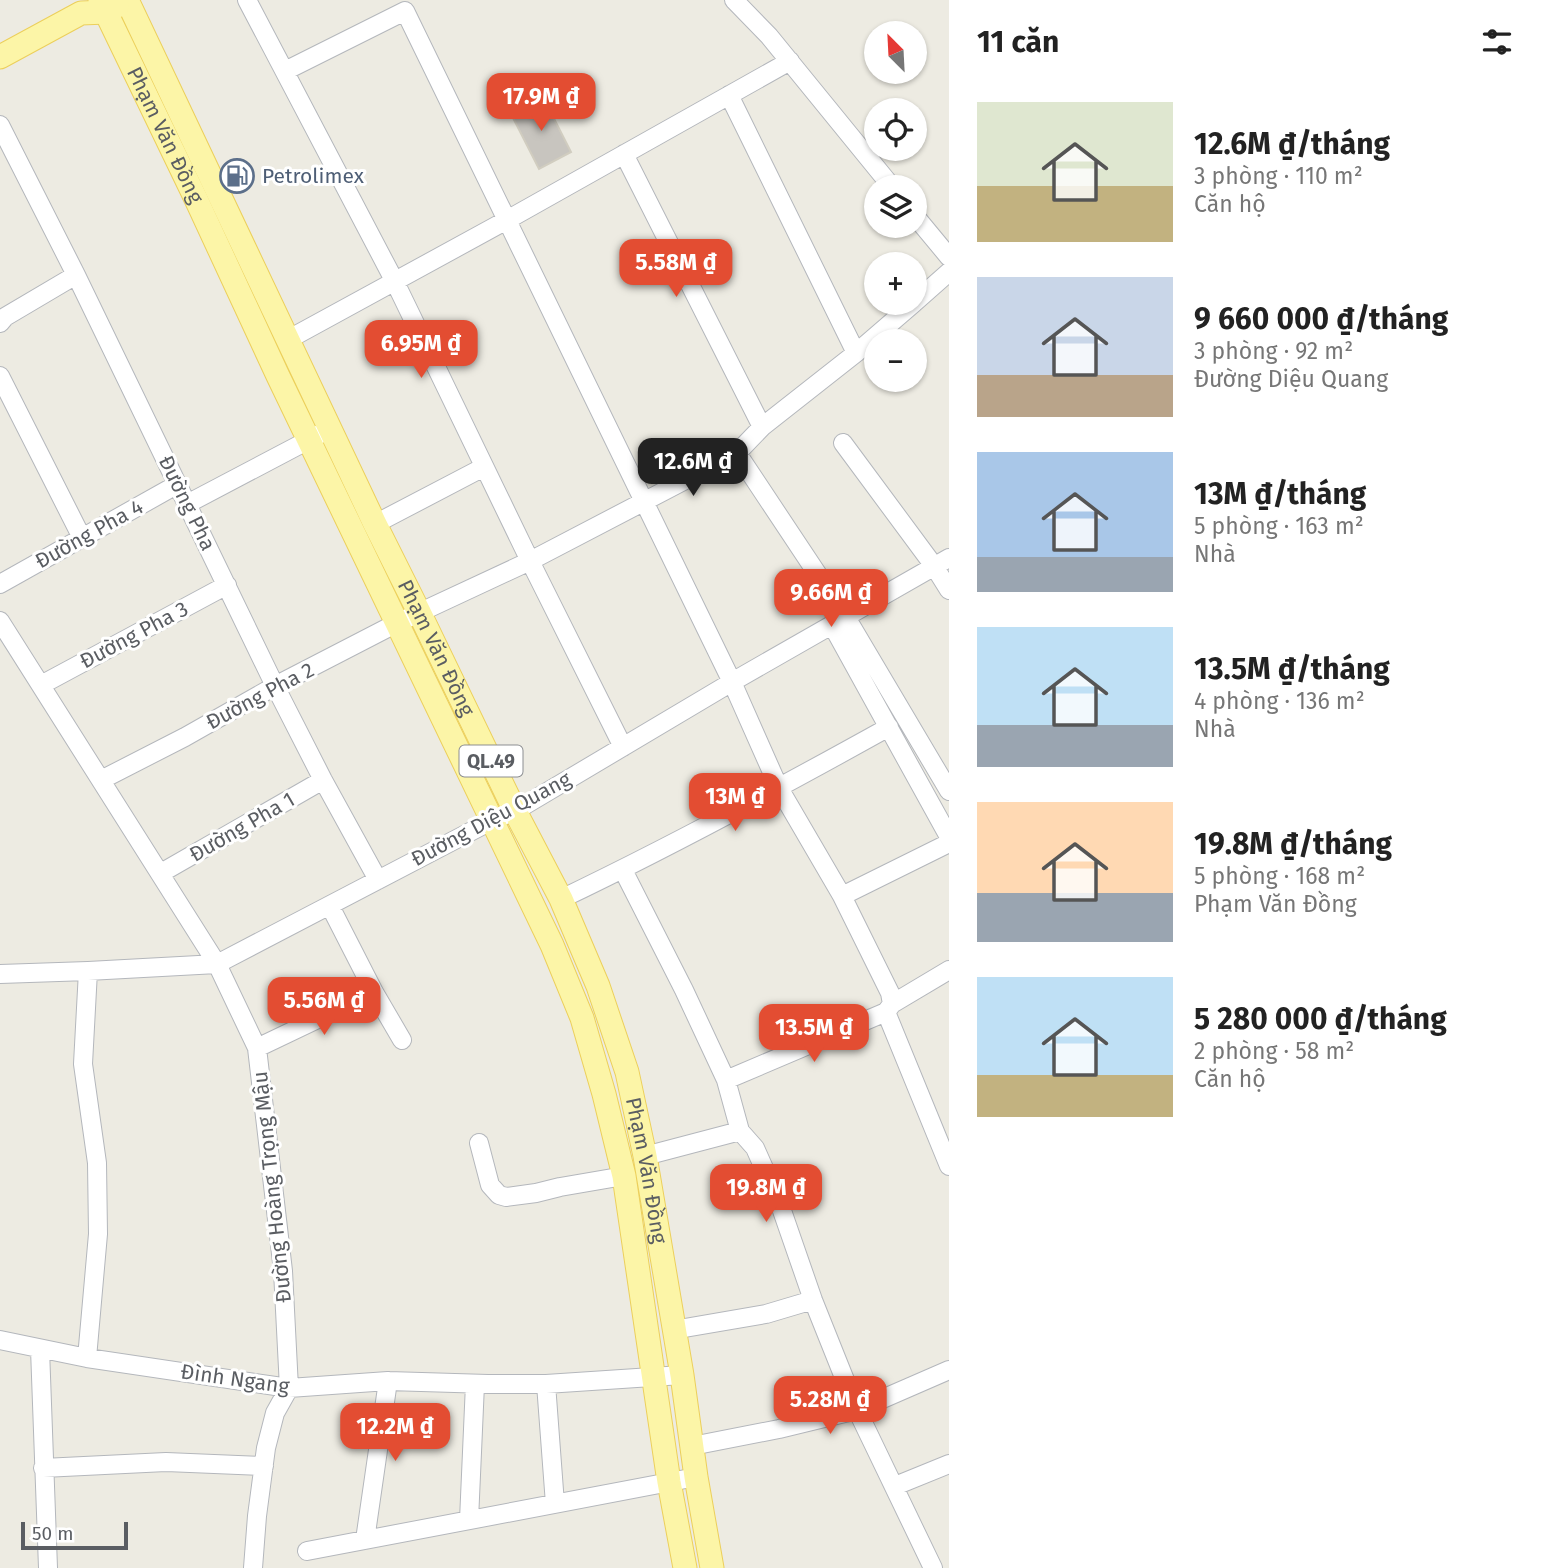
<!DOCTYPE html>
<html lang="vi">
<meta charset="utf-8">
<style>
:root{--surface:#fff;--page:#f2f2f2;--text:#222;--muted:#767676;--accent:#e34d32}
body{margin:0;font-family:"Fira Sans",sans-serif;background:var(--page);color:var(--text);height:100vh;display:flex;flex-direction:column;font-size:26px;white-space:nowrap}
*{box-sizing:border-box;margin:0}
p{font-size:23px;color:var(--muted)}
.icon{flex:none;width:38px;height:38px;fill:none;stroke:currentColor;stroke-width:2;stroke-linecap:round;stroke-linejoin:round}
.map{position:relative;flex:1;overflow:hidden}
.details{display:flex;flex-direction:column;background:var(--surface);width:595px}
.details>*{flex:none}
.needle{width:46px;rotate:336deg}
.buttons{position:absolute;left:864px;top:21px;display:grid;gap:14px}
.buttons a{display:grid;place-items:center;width:63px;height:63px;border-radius:50%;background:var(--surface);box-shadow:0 2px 5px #0004;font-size:35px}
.scale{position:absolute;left:21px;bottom:18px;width:107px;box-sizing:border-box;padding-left:7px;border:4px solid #5a5d62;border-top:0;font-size:19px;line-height:24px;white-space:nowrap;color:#5a5d62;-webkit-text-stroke:5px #fff;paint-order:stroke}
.price{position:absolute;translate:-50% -60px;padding:0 16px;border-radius:14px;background:var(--accent);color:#fff;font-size:23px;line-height:46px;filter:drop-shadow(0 2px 4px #0008)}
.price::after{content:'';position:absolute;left:50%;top:42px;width:21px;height:16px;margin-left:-10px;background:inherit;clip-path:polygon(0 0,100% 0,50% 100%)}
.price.active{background:#222;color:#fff}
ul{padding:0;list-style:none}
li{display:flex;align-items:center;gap:21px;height:175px;padding:0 28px}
li span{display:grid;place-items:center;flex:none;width:196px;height:140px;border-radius:0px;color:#555}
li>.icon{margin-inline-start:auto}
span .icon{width:84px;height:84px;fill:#fffc;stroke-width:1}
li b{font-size:30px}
h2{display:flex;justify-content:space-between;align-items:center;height:84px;padding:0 28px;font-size:30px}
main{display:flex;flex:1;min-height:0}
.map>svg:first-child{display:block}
.building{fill:#c8c5bf;stroke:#d1cdc0;stroke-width:2}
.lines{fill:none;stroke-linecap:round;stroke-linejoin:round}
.minor-casing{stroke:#b4b7bc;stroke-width:20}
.major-casing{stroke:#eccf5b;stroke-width:25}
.minor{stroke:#fff;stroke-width:18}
.major{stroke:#fcf5a7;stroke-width:23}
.labels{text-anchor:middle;stroke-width:6;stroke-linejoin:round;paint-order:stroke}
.shield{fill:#fff;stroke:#8c8e91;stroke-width:2}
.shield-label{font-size:19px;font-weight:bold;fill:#5a5d62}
.street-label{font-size:21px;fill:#5a5d62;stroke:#fff}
.service-label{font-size:21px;fill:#4e5e75;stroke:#fff;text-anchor:start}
</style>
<main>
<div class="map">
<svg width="949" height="1568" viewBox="0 0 949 1568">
<rect width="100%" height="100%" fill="#edebe2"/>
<path class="building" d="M543 97 571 152 539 169 511 114Z"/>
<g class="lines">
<g class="minor-casing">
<path id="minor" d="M247 0 395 282 530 561 623 747
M734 0 769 36 892 187
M285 71 405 11 732 682 779 788 842 896 890 993 892 1004
M729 95 856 353
M0 125 76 275 275 686 323 780 378 880
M624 154 762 427
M915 216 949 257
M915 302 949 272
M0 323 5 317 76 275
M289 339 507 220 790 61
M0 376 82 538
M843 443 934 566 949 590
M737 453 846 617 949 791
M187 504 320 434
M375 524 484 467
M0 584 178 484
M0 621 217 964 257 1048 283 1271 289 1388 275 1413 266 1448 257 1516 253 1568
M832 625 949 837
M41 685 227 585
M101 780 185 737 275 686 397 623 530 561 737 453 762 427 856 353 914 303
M623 870 684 990 726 1080 740 1131 755 1148 779 1202 813 1300 857 1410 933 1568
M161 873 323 780
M842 896 949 843
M561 899C672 846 781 787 889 727
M330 906 374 992 402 1040
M949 970 892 1004 886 1012 949 1166
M0 974 88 971 217 964 491 821 515 811 732 682 949 558
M257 1048 374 992
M726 1080 886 1012
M479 1143 490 1185 499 1195 506 1197 536 1193 560 1187 624 1176
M645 1156 740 1131
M673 1330 766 1314 813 1300
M0 1340 87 1358 289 1388 388 1381 488 1384H546L682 1375
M40 1349 48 1568
M87 1358 98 1234 97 1163 83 1064 88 971
M546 1384 555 1504
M692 1446 779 1429 857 1410 949 1370
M43 1468 166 1462 264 1466
M895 1486 949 1464
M469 1520 475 1384
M365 1540 388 1381
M307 1551 696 1477"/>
</g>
<g class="major-casing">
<g id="major">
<path id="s1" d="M100 0 196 199 278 376 552 945 582 1018 604 1094 624 1176 669 1482 685 1568"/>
<path id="s2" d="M127 0 375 524 419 612 515 811 561 899 598 986 627 1072 645 1156 682 1375 696 1477 712 1568"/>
<path d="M0 57 81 13 107 12 117 6"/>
</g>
</g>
<use href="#minor" class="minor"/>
<use href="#major" class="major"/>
</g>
<defs>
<g id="fuel-ring" transform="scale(1.75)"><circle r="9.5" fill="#fff" stroke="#5c6f8a" stroke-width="1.5"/><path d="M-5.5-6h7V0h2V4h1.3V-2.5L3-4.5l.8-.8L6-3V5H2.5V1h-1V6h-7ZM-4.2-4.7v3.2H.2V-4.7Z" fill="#5c6f8a"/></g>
</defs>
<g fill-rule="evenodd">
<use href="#fuel-ring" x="237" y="176"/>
</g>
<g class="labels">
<rect class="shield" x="459.5" y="745.5" width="63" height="31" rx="5"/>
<g class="shield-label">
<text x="491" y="768">QL.49</text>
</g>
<g class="street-label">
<text dy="7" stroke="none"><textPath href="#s1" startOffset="150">Phạm Văn Đồng</textPath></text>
<text transform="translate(187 503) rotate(64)" y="7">Đường Pha</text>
<text transform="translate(89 534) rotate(-29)" y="7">Đường Pha 4</text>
<text transform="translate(134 635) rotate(-28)" y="7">Đường Pha 3</text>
<text dy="7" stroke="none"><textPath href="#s2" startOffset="718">Phạm Văn Đồng</textPath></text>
<text transform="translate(260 696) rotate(-28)" y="7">Đường Pha 2</text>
<text transform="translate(491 819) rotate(-28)" y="7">Đường Diệu Quang</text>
<text transform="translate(242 827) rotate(-30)" y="7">Đường Pha 1</text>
<text dy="7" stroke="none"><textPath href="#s2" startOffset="1284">Phạm Văn Đồng</textPath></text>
<text transform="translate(272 1187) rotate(-96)" y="7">Đường Hoàng Trọng Mậu</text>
<text transform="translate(235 1379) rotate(8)" y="7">Đình Ngang</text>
</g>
<g class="service-label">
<text x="262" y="183">Petrolimex</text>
</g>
</g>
</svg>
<div class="buttons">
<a><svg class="needle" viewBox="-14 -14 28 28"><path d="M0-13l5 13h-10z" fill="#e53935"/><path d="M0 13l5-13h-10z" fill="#767676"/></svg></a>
<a><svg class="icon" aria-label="locate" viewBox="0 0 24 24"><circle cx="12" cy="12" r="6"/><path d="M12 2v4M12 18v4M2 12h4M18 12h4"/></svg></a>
<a><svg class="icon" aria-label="layers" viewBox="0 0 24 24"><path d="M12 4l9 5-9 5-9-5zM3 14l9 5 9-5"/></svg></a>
<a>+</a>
<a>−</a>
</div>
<div class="scale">50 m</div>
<b class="price" style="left:541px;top:133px">17.9M ₫</b>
<b class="price" style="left:676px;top:299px">5.58M ₫</b>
<b class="price" style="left:421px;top:380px">6.95M ₫</b>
<b class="price active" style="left:693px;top:498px">12.6M ₫</b>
<b class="price" style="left:831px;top:629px">9.66M ₫</b>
<b class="price" style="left:735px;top:833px">13M ₫</b>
<b class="price" style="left:324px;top:1037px">5.56M ₫</b>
<b class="price" style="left:814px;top:1064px">13.5M ₫</b>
<b class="price" style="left:766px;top:1224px">19.8M ₫</b>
<b class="price" style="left:830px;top:1436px">5.28M ₫</b>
<b class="price" style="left:395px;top:1463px">12.2M ₫</b>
</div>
<section class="details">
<h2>11 căn<svg class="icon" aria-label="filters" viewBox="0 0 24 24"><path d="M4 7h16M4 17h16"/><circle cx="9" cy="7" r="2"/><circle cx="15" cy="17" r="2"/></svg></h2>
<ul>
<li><span style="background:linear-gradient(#dfe7d0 60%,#c2b280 0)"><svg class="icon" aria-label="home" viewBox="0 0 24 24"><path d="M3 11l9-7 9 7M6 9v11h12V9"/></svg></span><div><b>12.6M ₫/tháng</b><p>3 phòng · 110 m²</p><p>Căn hộ</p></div></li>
<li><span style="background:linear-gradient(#c9d6e8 70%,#b9a48a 0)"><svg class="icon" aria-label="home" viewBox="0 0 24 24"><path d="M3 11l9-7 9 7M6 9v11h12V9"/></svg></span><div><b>9 660 000 ₫/tháng</b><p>3 phòng · 92 m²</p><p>Đường Diệu Quang</p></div></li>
<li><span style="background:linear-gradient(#a9c7e8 75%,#9aa5b1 0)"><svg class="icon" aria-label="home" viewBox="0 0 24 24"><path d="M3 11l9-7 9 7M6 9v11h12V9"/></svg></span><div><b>13M ₫/tháng</b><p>5 phòng · 163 m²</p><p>Nhà</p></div></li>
<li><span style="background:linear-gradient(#bfe0f5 70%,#9aa5b1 0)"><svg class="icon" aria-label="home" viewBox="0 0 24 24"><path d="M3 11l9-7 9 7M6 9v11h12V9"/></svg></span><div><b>13.5M ₫/tháng</b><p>4 phòng · 136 m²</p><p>Nhà</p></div></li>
<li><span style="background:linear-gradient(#ffd9b3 65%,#9aa5b1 0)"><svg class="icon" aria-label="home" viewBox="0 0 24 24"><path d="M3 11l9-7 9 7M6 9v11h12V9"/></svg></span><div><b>19.8M ₫/tháng</b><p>5 phòng · 168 m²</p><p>Phạm Văn Đồng</p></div></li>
<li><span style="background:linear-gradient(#bfe0f5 70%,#c2b280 0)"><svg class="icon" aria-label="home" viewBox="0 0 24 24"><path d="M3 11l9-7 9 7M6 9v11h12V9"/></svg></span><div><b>5 280 000 ₫/tháng</b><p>2 phòng · 58 m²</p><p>Căn hộ</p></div></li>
</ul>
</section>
</main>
